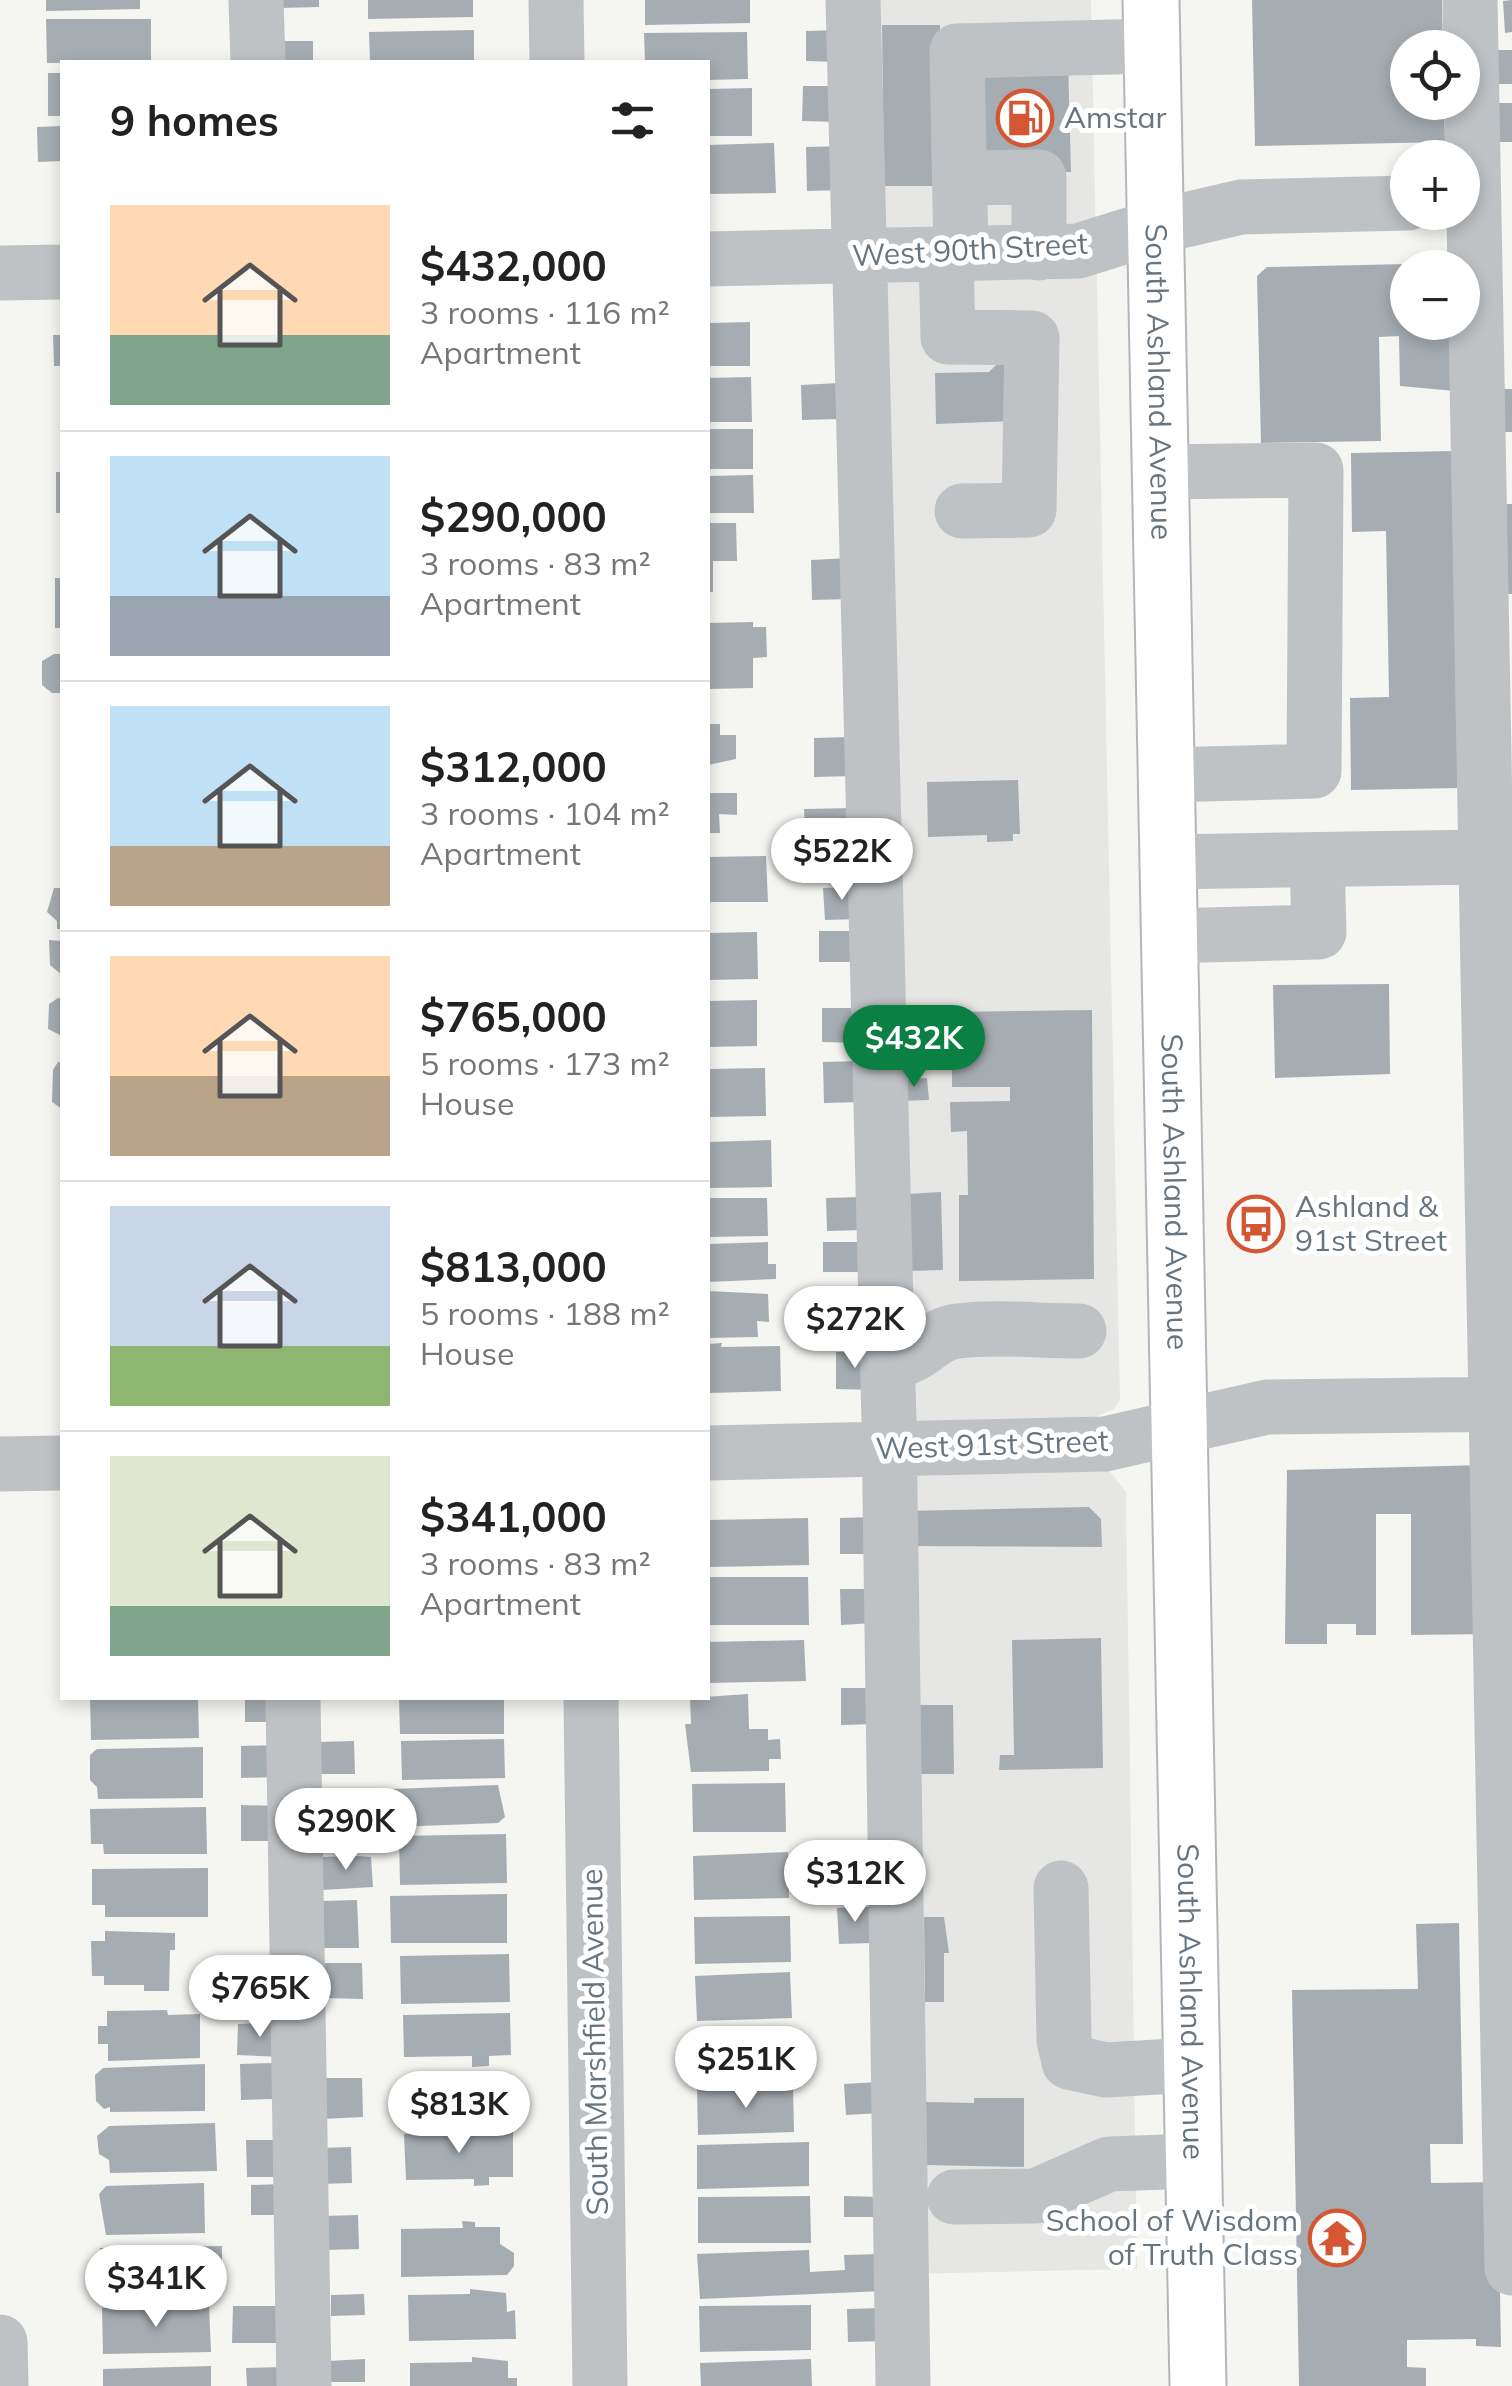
<!DOCTYPE html>
<meta charset="utf-8">
<style>
:root{--surface:#fff;--page:#f6f6f6;--text:#222;--muted:#767676;--line:#e0e0e0;--accent:#0b8043}
body{margin:0;font-family:Mulish,sans-serif;background:var(--page);color:var(--text);height:100vh;display:flex;flex-direction:column;font-size:38px;white-space:nowrap}
*{box-sizing:border-box;margin:0}
p{font-size:32px;color:var(--muted)}
.icon{flex:none;width:55px;height:55px;fill:none;stroke:currentColor;stroke-width:2;stroke-linecap:round;stroke-linejoin:round}
.map{position:relative;flex:1;overflow:hidden}
.side{position:absolute;left:60px;top:60px;width:650px;height:1640px;display:flex;flex-direction:column;background:var(--surface);border-radius:0px;box-shadow:0 5px 15px #0003}
.side>*{flex:none}
.buttons{position:absolute;left:1390px;top:30px;display:grid;gap:20px}
.buttons a{display:grid;place-items:center;width:90px;height:90px;border-radius:50%;background:var(--surface);box-shadow:0 5px 15px #0003;font-size:50px}
.price{position:absolute;translate:-50% -85px;padding:0 22px;border-radius:35px;background:#fff;color:#222;font-size:32px;line-height:65px;filter:drop-shadow(0 2px 5px #0008)}
.price::after{content:'';position:absolute;left:50%;top:60px;width:30px;height:22px;margin-left:-15px;background:inherit;clip-path:polygon(0 0,100% 0,50% 100%)}
.price.active{background:var(--accent);color:#fff}
ul{padding:0;list-style:none}
li{display:flex;align-items:center;gap:30px;height:250px;padding:0 50px}
li+li{border-top:2px solid var(--line)}
li span{display:grid;place-items:center;flex:none;width:280px;height:200px;border-radius:0px;color:#555}
li>.icon{margin-inline-start:auto}
span .icon{width:120px;height:120px;fill:#fffc;stroke-width:1}
li b{font-size:42px}
h2{display:flex;justify-content:space-between;align-items:center;height:120px;padding:0 50px;font-size:42px}
.map>svg:first-child{display:block}
.built{fill:#e6e6e5}
.building{fill:#a6adb2}
.lines{fill:none;stroke-linecap:round;stroke-linejoin:round}
.major-casing{stroke:#b2b6b9;stroke-width:59}
.minor{stroke:#bec2c5;stroke-width:55}
.major{stroke:#fff;stroke-width:55}
.labels{text-anchor:middle;stroke-width:10;stroke-linejoin:round;paint-order:stroke}
.poi-label{font-size:30px;fill:#677580;stroke:#fff;text-anchor:start}
.street-label{font-size:30px;fill:#677580;stroke:#fff}
</style>
<div class="map">
<svg width="1512" height="2386" viewBox="0 0 1512 2386">
<rect width="100%" height="100%" fill="#f5f5f2"/>
<path class="built" d="M854 0H1091L1120 1399 1114 1409 1093 1418 889 1423Z
M1107 1468 1126 1492 1137 2269 902 2274 890 1473Z"/>
<path class="building" d="M46 0H140V9L46 11Z
M280 0H319V7L281 8Z
M368 0H473V17L368 19Z
M645 0H750V23L645 25Z
M1252 0H1442L1443 48H1408V102H1444L1445 142 1255 146Z
M1512 0V32L1505 33 1503 1Z
M46 19H151V62L47 63Z
M882 25H940L941 186H884Z
M474 30V62H370L369 32Z
M838 30V62L806 61V31Z
M747 32 748 79 708 80V62H645L644 33Z
M278 41H313V62H279Z
M1496 50H1512V84H1498Z
M1068 62 1071 172 982 174 978 64Z
M48 73H62V116H48Z
M803 86H838V122L802 121Z
M752 88V136H708V89Z
M1496 103H1512V142H1495Z
M62 126V161L38 162 37 127Z
M774 143 776 193 708 194V145Z
M845 146V190L807 191 806 147Z
M1408 264V322H1460L1455 391 1400 386 1399 336 1379 337 1381 441 1261 443 1257 276 1267 267Z
M750 322V366H708V323Z
M53 335H62V366H54Z
M1001 360 1027 383 1014 421 936 424 935 373 989 372Z
M751 377 752 422H708V378Z
M839 383 840 419 802 420 801 385Z
M1496 389H1512V432H1496Z
M708 429H753V469H708Z
M1454 451 1460 788 1351 790 1350 698 1389 697 1386 531 1352 532 1351 453Z
M56 472H62V513H56Z
M753 475 754 513H708V476Z
M1502 504H1512V594H1502Z
M708 523H736L737 561H713V592H708Z
M850 558V599L812 600 811 560Z
M55 578H62V628H55Z
M753 622V627H766L767 657 753 658V688L708 689V623Z
M54 654H62V693H52L42 685V661Z
M708 724H720V735H736V759L708 765Z
M852 737 853 776 814 777V738Z
M1018 780 1020 834H1013V841L987 842V835L928 837 927 782Z
M708 793H737V815L719 814 720 833H708Z
M854 808 855 844 806 846 804 809Z
M766 856 768 902H708V857Z
M859 887 860 919 825 920 823 888Z
M54 888H62V929H57V921L47 912Z
M819 931H857L858 962H819Z
M757 932 758 979 708 980V933Z
M49 940 62 941V975L50 965Z
M1389 984 1390 1074 1275 1078 1273 985Z
M58 998H62V1036L48 1029 49 1004Z
M757 1000V1046L708 1047V1001Z
M822 1008H860V1043L822 1042Z
M1092 1010 1094 1279 959 1281V1195H968L967 1131 951 1132 950 1102 1010 1101V1087H952V1012Z
M861 1061 862 1102 824 1103 823 1062Z
M58 1062H62V1109L52 1102 53 1070Z
M765 1068 766 1116 708 1117V1069Z
M927 1078 929 1100 901 1101 900 1080Z
M771 1140 772 1187 708 1188V1142Z
M941 1192 943 1270 909 1271 907 1194Z
M862 1197 863 1230 827 1231 826 1198Z
M708 1198H767L768 1236 708 1237Z
M768 1242V1264H776V1279L708 1282V1244Z
M823 1242H867V1272H823Z
M831 1287H867L868 1315 831 1314Z
M708 1291 768 1294 769 1322 757 1321 758 1337 708 1338Z
M722 1343 721 1347 780 1346 781 1391 708 1393V1344Z
M836 1352H874V1390L836 1389Z
M1484 1465 1485 1634 1411 1635V1514H1376V1635H1356V1624H1327V1644H1285L1287 1470Z
M1089 1507 1101 1519 1102 1547 907 1546V1511Z
M876 1517 877 1554H840V1518Z
M808 1518 809 1565 708 1567V1520Z
M708 1577H808L809 1625H708Z
M840 1589H874V1623L841 1625Z
M1101 1638 1103 1768 999 1770 1000 1755H1014L1012 1640Z
M804 1640 806 1681 708 1683V1642Z
M841 1688H876V1724L841 1725Z
M748 1694 749 1729H768V1740L780 1739 781 1759H769V1771L691 1772 685 1724H691L690 1698Z
M90 1698H198L199 1738 91 1740Z
M245 1698H276L275 1722H245Z
M399 1698H504V1734H400Z
M918 1705H953L954 1774H919Z
M504 1739 505 1778 402 1780 401 1741Z
M354 1741 355 1774H320L319 1742Z
M276 1745 277 1777 241 1778V1746Z
M203 1747V1798L98 1799 97 1787 90 1780V1755L97 1749Z
M785 1783 786 1832H693L692 1784Z
M498 1785 505 1817 498 1823 394 1827 392 1789Z
M345 1788V1810L318 1811 317 1789Z
M241 1805 277 1806V1841H241Z
M206 1807 207 1854H104L103 1844H91L90 1809Z
M506 1834 507 1883 400 1885 399 1836Z
M788 1852 789 1898 694 1900 693 1856Z
M869 1852 870 1888 837 1889 835 1853Z
M357 1856 371 1857 373 1887 322 1890 320 1857Z
M208 1868V1917H105V1905H92V1869Z
M507 1894V1943H391L390 1896Z
M357 1900 359 1948H323L322 1901Z
M871 1907 872 1943 839 1944 837 1908Z
M790 1916 791 1962 695 1964 694 1917Z
M924 1917H944L949 1953H944V2002H925Z
M1459 1923 1463 2144H1430L1431 2183 1498 2182 1501 2347 1476 2346V2339L1407 2340V2367L1426 2368V2386H1299L1292 1990 1418 1989 1416 1924Z
M105 1931 175 1933V1950H170L169 1991H144V1985H104V1976H92L91 1941H105Z
M509 1954 510 2002 401 2004 400 1956Z
M323 1963H362L363 1999 324 1998Z
M790 1972 792 2018 697 2021 695 1976Z
M167 2010 168 2015 200 2014V2058L108 2061V2044H98V2026H107V2011Z
M510 2013 511 2055 489 2056V2066L472 2067V2056L404 2057 403 2015Z
M281 2022V2057L237 2055 238 2024Z
M791 2030 792 2076 697 2077V2031Z
M273 2063 274 2099 241 2100 240 2064Z
M205 2064V2111L110 2112V2107L104 2109 96 2101 95 2075 103 2068Z
M511 2073V2118L491 2119V2127L477 2126 476 2119 407 2120V2074Z
M321 2078H362L363 2117 322 2119Z
M879 2082 881 2113 846 2115 844 2084Z
M793 2087 794 2132 698 2135 697 2090Z
M974 2098H1024V2167L926 2165V2102L974 2103Z
M215 2123 217 2171 110 2173 109 2160 99 2154 97 2136 109 2126Z
M513 2132V2177H489V2185L474 2186V2179L406 2180 404 2134Z
M246 2140H283L284 2177H247Z
M809 2142V2186L697 2189V2145Z
M351 2147 352 2183 319 2184 318 2148Z
M204 2183 205 2233 106 2235 99 2194 106 2186Z
M283 2184 282 2215H251V2185Z
M810 2196 811 2243H698V2197Z
M844 2196 881 2197V2217H844Z
M358 2215 359 2249 325 2250 324 2216Z
M462 2221 475 2222V2227H500V2244L514 2253V2266L507 2275 401 2277V2229L463 2228Z
M222 2246V2267H209L210 2293 100 2295V2248Z
M809 2250 810 2272 845 2270 844 2255 882 2254 883 2291 700 2299 697 2254Z
M470 2289 506 2293 507 2312 515 2310 516 2339 409 2341 408 2295 470 2294Z
M364 2294 365 2315 331 2316V2295Z
M811 2305V2350L700 2352 699 2306Z
M209 2306 211 2352 103 2354 102 2308Z
M233 2306H282L281 2343H232Z
M884 2308 885 2341 848 2342 847 2309Z
M472 2357 508 2361V2378H517V2386H410V2363L472 2362Z
M365 2359V2382H330L329 2361Z
M811 2359 812 2386H701L700 2363Z
M211 2366V2386H103V2369Z
M284 2367V2386H247L246 2368Z"/>
<g class="lines">
<g class="major-casing">
<g id="major">
<path id="s1" d="M1151 0 1198 2386"/>
</g>
</g>
<path class="minor" d="M256 0 258 62
M556 0 557 62
M853 0 889 1423 903 2386
M1470 0 1512 2268
M960 178 1039 177V253
M946 255 948 337 1032 338 1029 510 962 511
M961 255 957 51 1152 46
M708 259 1078 251 1155 227 1241 207 1408 203
M0 273 62 272
M1160 472 1316 470 1314 771 1166 775
M1167 862 1483 857
M1169 936 1319 932 1317 860
M887 1362C927 1357 927 1335 958 1331 997 1326 1040 1331 1079 1331
M708 1453 1105 1444 1267 1407 1512 1404
M0 1464 62 1463
M293 1698 304 2386
M591 1698 600 2386
M1061 1888 1064 2040 1069 2062 1106 2070 1192 2065
M954 2197 1036 2196 1109 2164 1194 2161
M0 2342 1 2386"/>
<use href="#major" class="major"/>
</g>
<defs>
<g id="fuel-ring" transform="scale(2.875)"><circle r="9.5" fill="#fff" stroke="#d35733" stroke-width="1.5"/><path d="M-5.5-6h7V0h2V4h1.3V-2.5L3-4.5l.8-.8L6-3V5H2.5V1h-1V6h-7ZM-4.2-4.7v3.2H.2V-4.7Z" fill="#d35733"/></g>
<g id="bus-ring" transform="scale(2.875)"><circle r="9.5" fill="#fff" stroke="#d35733" stroke-width="1.5"/><path d="M-5-6H5V4H4V6H2V4H-2V6H-4V4H-5ZM-3.5-4V0h7V-4ZM-3.5 1.2v1.5H-2V1.2ZM2 1.2v1.5H3.5V1.2Z" fill="#d35733"/></g>
<g id="temple-ring" transform="scale(2.875)"><circle r="9.5" fill="#fff" stroke="#d35733" stroke-width="1.5"/><path d="M0-6L5-2H3V0L6.5 2.5H4V6H1.5V3h-3V6H-4V2.5H-6.5L-3 0V-2H-5Z" fill="#d35733"/></g>
</defs>
<g fill-rule="evenodd">
<use href="#fuel-ring" x="1025" y="118"/>
<use href="#bus-ring" x="1256" y="1224"/>
<use href="#temple-ring" x="1337" y="2238"/>
</g>
<g class="labels">
<g class="poi-label">
<text x="1064" y="128">Amstar</text>
<text x="1295" y="1217">Ashland &amp;<tspan x="1295" dy="34">91st Street</tspan></text>
<text x="1298" y="2231" text-anchor="end">School of Wisdom<tspan x="1298" dy="34">of Truth Class</tspan></text>
</g>
<g class="street-label">
<text transform="translate(970 250) rotate(-3)" y="10">West 90th Street</text>
<text dy="10" stroke="none"><textPath href="#s1" startOffset="382">South Ashland Avenue</textPath></text>
<text dy="10" stroke="none"><textPath href="#s1" startOffset="1192">South Ashland Avenue</textPath></text>
<text transform="translate(992 1445) rotate(-2)" y="10">West 91st Street</text>
<text dy="10" stroke="none"><textPath href="#s1" startOffset="2002">South Ashland Avenue</textPath></text>
<text transform="translate(595 2042) rotate(-91)" y="10">South Marshfield Avenue</text>
</g>
</g>
</svg>
<div class="buttons">
<a><svg class="icon" aria-label="locate" viewBox="0 0 24 24"><circle cx="12" cy="12" r="6"/><path d="M12 2v4M12 18v4M2 12h4M18 12h4"/></svg></a>
<a>+</a>
<a>−</a>
</div>
<b class="price" style="left:842px;top:903px">$522K</b>
<b class="price active" style="left:914px;top:1090px">$432K</b>
<b class="price" style="left:855px;top:1371px">$272K</b>
<b class="price" style="left:346px;top:1873px">$290K</b>
<b class="price" style="left:855px;top:1925px">$312K</b>
<b class="price" style="left:260px;top:2040px">$765K</b>
<b class="price" style="left:746px;top:2111px">$251K</b>
<b class="price" style="left:459px;top:2156px">$813K</b>
<b class="price" style="left:156px;top:2330px">$341K</b>
<section class="side">
<h2>9 homes<svg class="icon" aria-label="filters" viewBox="0 0 24 24"><path d="M4 7h16M4 17h16"/><circle cx="9" cy="7" r="2"/><circle cx="15" cy="17" r="2"/></svg></h2>
<ul>
<li><span style="background:linear-gradient(#ffd9b3 65%,#7fa58c 0)"><svg class="icon" aria-label="home" viewBox="0 0 24 24"><path d="M3 11l9-7 9 7M6 9v11h12V9"/></svg></span><div><b>$432,000</b><p>3 rooms · 116 m²</p><p>Apartment</p></div></li>
<li><span style="background:linear-gradient(#bfe0f5 70%,#9aa5b1 0)"><svg class="icon" aria-label="home" viewBox="0 0 24 24"><path d="M3 11l9-7 9 7M6 9v11h12V9"/></svg></span><div><b>$290,000</b><p>3 rooms · 83 m²</p><p>Apartment</p></div></li>
<li><span style="background:linear-gradient(#bfe0f5 70%,#b9a48a 0)"><svg class="icon" aria-label="home" viewBox="0 0 24 24"><path d="M3 11l9-7 9 7M6 9v11h12V9"/></svg></span><div><b>$312,000</b><p>3 rooms · 104 m²</p><p>Apartment</p></div></li>
<li><span style="background:linear-gradient(#ffd9b3 60%,#b9a48a 0)"><svg class="icon" aria-label="home" viewBox="0 0 24 24"><path d="M3 11l9-7 9 7M6 9v11h12V9"/></svg></span><div><b>$765,000</b><p>5 rooms · 173 m²</p><p>House</p></div></li>
<li><span style="background:linear-gradient(#c9d6e8 70%,#8fb573 0)"><svg class="icon" aria-label="home" viewBox="0 0 24 24"><path d="M3 11l9-7 9 7M6 9v11h12V9"/></svg></span><div><b>$813,000</b><p>5 rooms · 188 m²</p><p>House</p></div></li>
<li><span style="background:linear-gradient(#dfe7d0 75%,#7fa58c 0)"><svg class="icon" aria-label="home" viewBox="0 0 24 24"><path d="M3 11l9-7 9 7M6 9v11h12V9"/></svg></span><div><b>$341,000</b><p>3 rooms · 83 m²</p><p>Apartment</p></div></li>
</ul>
</section>
</div>
